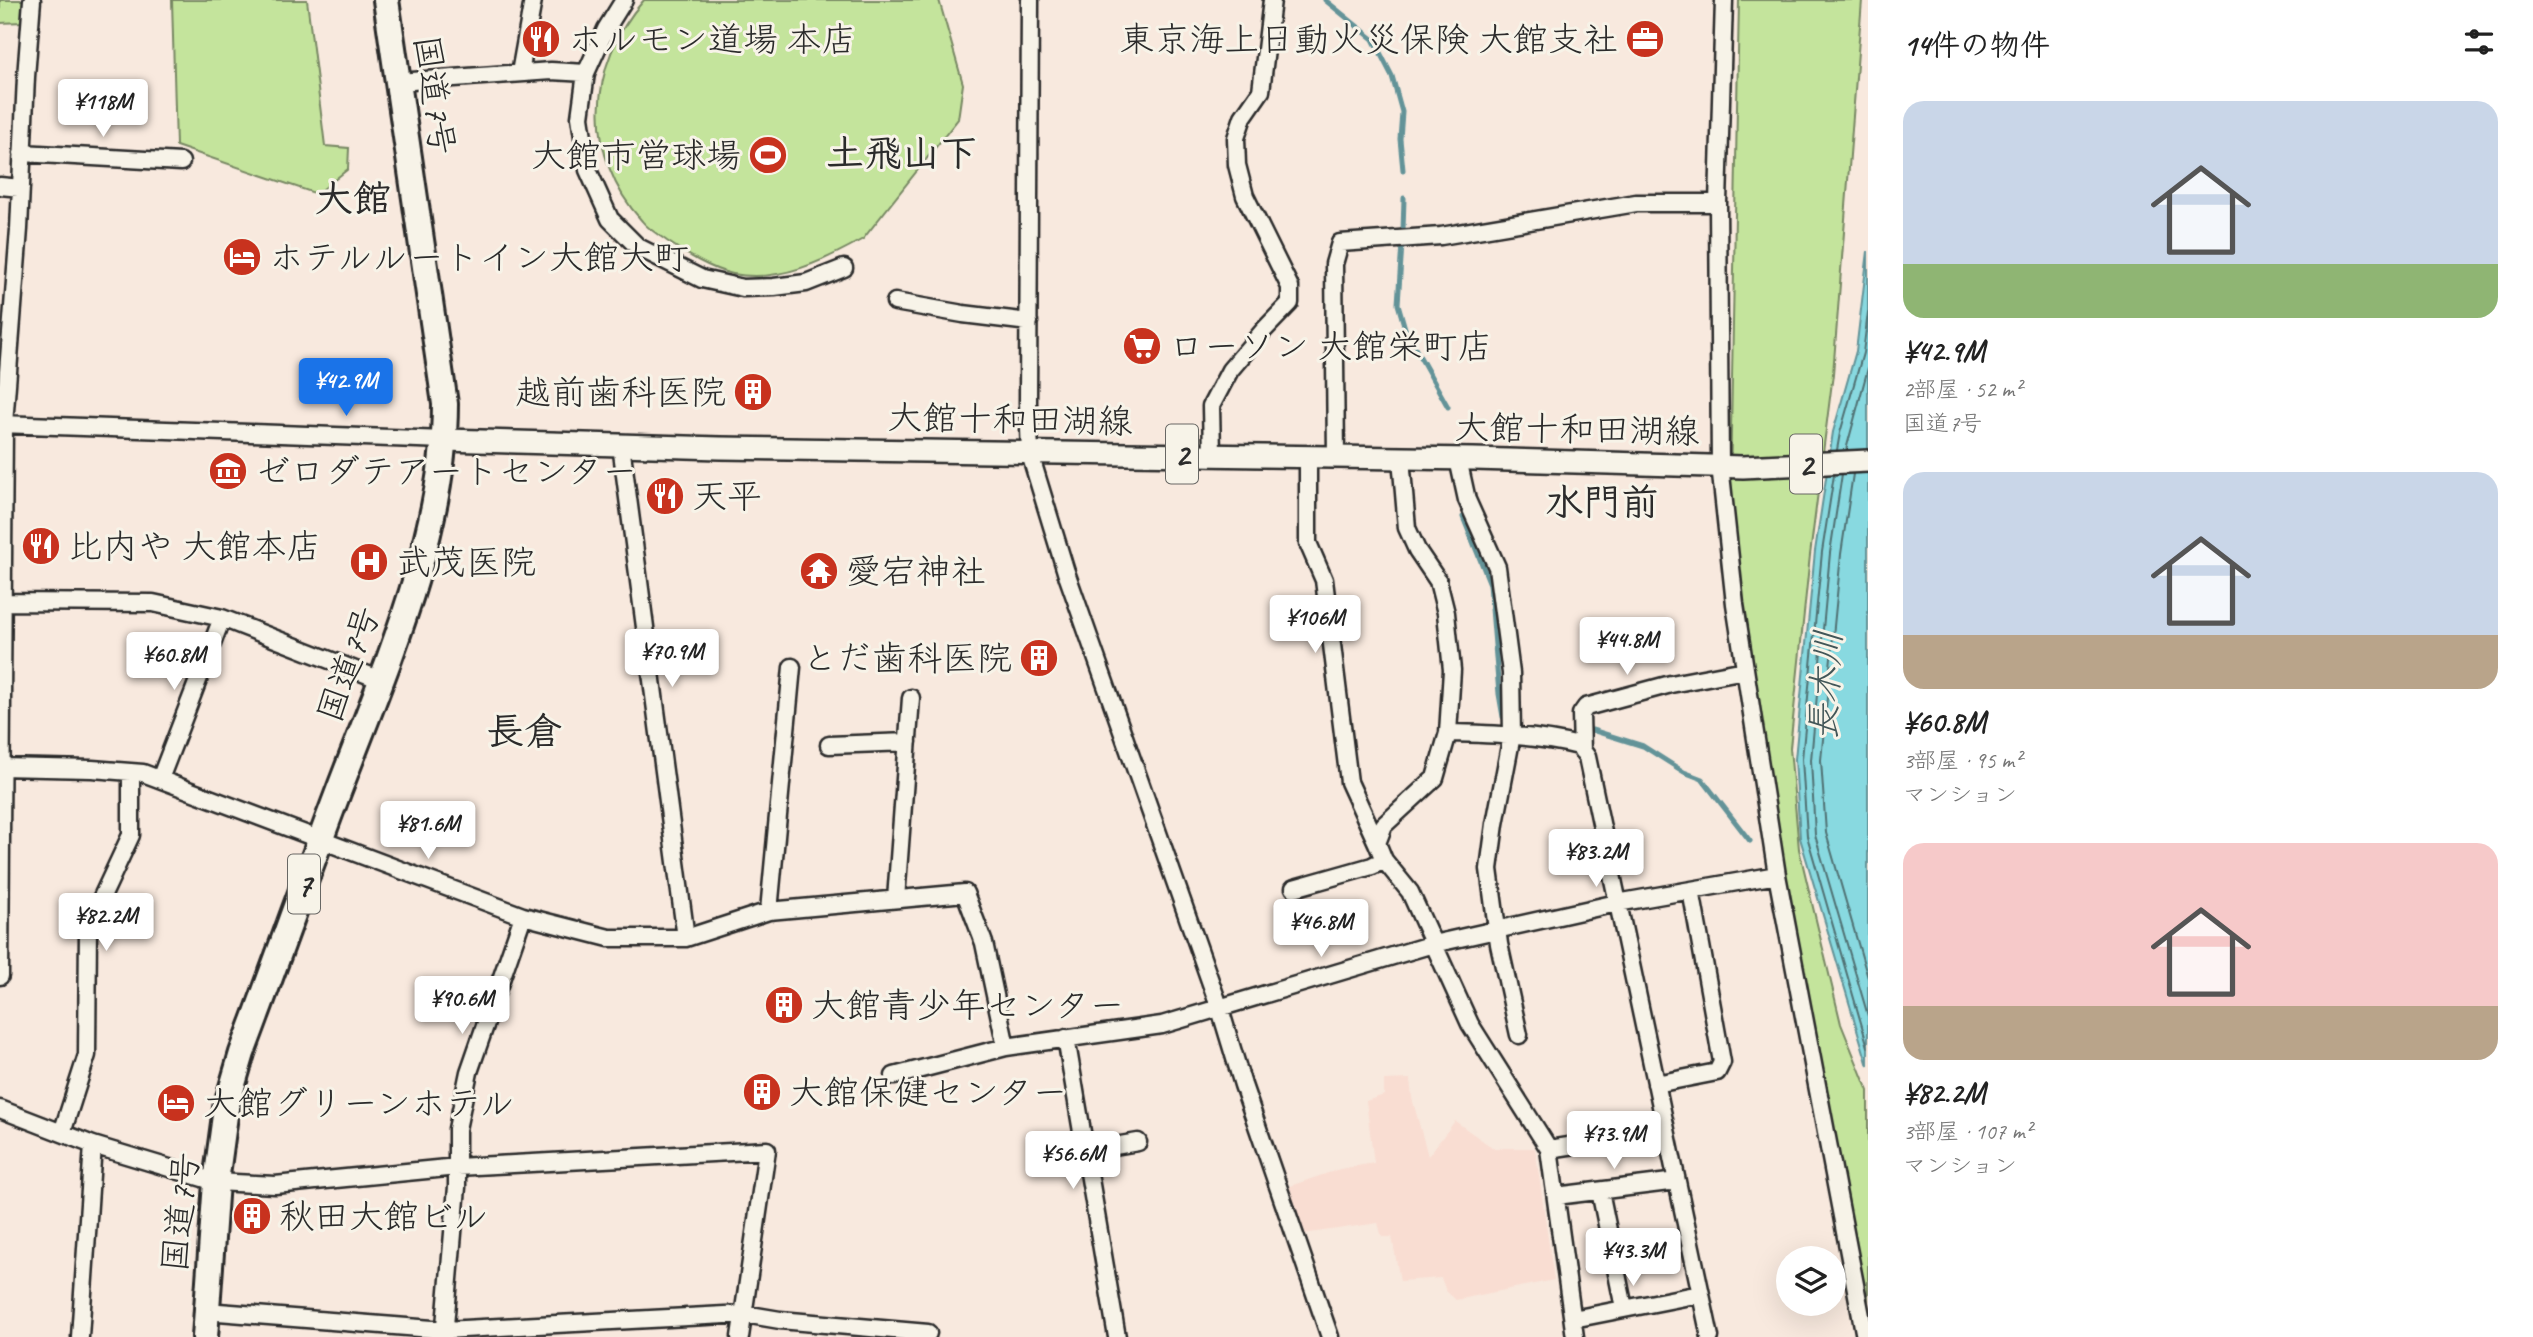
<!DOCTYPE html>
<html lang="ja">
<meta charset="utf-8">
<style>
:root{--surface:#fff;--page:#f6f6f6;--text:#222;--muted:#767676;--accent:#1a73e8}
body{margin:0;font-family:Caveat,"Klee One",sans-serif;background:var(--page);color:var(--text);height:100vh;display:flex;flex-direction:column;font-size:26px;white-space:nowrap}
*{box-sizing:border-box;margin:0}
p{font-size:23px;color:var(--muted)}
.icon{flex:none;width:38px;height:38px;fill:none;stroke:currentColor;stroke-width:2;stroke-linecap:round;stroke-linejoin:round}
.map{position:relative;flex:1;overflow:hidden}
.details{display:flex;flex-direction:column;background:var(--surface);width:665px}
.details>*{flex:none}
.fabs{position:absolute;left:1776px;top:1246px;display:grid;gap:14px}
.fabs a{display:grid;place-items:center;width:70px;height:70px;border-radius:50%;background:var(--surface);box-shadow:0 7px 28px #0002;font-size:35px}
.price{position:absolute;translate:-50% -60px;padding:0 16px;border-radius:7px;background:#fff;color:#222;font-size:23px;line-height:46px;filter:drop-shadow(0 2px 4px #0008)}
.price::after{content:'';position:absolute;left:50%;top:42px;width:21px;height:16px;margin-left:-10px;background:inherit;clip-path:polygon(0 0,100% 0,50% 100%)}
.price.current{background:var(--accent);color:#fff}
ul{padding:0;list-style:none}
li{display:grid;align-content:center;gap:14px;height:371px;padding:0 35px}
li span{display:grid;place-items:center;height:217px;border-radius:21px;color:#555}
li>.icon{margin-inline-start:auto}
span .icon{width:126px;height:126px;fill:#fffc;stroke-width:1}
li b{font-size:30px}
h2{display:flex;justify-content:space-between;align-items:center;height:84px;padding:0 35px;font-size:30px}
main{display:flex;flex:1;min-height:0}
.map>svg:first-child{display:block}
.built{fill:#f9ddd2}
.green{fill:#c4e49c;stroke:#788864;stroke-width:2}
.water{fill:#88d9e0;stroke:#639398;stroke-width:2}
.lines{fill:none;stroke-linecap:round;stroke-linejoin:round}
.shore{stroke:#507173;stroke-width:2}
.stream{stroke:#639398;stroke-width:5}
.minor-casing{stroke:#2b2b2b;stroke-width:21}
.major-casing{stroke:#2b2b2b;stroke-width:26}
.highway-casing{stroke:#2b2b2b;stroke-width:30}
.minor{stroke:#f7f3e8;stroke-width:16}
.major{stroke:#f7f3e8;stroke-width:21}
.highway{stroke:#f7f3e8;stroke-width:24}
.labels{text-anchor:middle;stroke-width:6;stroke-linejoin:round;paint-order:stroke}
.shield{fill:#f7f3e8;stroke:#686764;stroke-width:2}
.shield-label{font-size:33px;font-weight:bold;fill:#2b2b2b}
.poi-label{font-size:35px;fill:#2b2b2b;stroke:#f7f3e8;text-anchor:start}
.street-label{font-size:35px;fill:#2b2b2b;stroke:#f7f3e8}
.water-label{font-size:37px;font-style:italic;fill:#425658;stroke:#f7f3e8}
.quarter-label{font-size:38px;font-weight:bold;fill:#2b2b2b;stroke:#f7f3e8}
</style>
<main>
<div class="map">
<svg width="1868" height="1337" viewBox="0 0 1868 1337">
<rect width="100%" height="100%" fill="#f8e9de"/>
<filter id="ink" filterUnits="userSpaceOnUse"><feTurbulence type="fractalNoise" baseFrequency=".0143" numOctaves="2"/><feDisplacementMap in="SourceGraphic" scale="14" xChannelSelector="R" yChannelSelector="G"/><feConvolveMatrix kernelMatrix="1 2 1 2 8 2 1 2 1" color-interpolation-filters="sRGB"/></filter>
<g filter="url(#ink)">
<path class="built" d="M1410 1079 1412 1098 1428 1156 1455 1121 1493 1148H1535L1554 1280 1456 1300 1446 1291 1441 1278 1400 1281 1392 1237H1382L1378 1223 1303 1234 1287 1187 1340 1169 1374 1163 1366 1101 1384 1095V1080Z"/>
<path class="green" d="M0 0H23V22L0 23Z
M172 0H307L325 146 349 148 348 169 317 194 176 146Z
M644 0H939L963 84 958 119 863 239C824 261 779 283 733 274 712 270 684 253 667 241 659 235 648 229 642 221 583 156 587 64 644 0Z
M1739 0H1862L1833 374 1810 555 1790 748 1799 849 1841 1024 1868 1091V1306C1810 1034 1755 761 1730 485Z"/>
<path class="water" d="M1868 251V1066L1800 838 1795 759 1815 551 1833 432 1856 351Z"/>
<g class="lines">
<path class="shore" d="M1837 450 1840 433 1863 353 1868 312
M1846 450 1868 368
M1842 474 1830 553 1811 760 1815 835 1868 1016
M1853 474 1841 554 1821 760 1826 833 1868 978
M1834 475 1822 552 1802 759 1807 836 1868 1047"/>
<path class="stream" d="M1325 0 1373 39 1392 76 1402 112 1400 139 1403 170
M1403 231 1404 198
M1402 244 1398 304 1406 332 1448 407
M1463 517 1490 584 1499 694 1503 717
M1592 730 1643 746 1684 772 1702 779 1750 841"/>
<g class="minor-casing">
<path id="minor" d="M1030 0 1028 402 1030 454 1066 572 1220 1009 1243 1085 1330 1337
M1724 0 1718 203 1720 465 1735 604 1777 875 1865 1337
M520 73 533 0
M586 73 580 117 588 170 610 219 638 247 702 279 743 288 774 287 806 283 844 268
M398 82 551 71 586 73 606 29 624 0
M22 153 181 162
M0 186 21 188
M895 302 963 314 1029 322
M0 424 445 440
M621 445 686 938
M1212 455 1211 406 1230 370 1264 330 1290 303V287L1245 196 1237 165 1236 138 1243 117 1261 91 1272 0
M1308 457V543L1324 580 1349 782 1377 843
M1336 457 1334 264 1340 243 1441 236 1636 203H1718
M1401 458 1407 528 1417 550 1438 581 1446 613 1452 670 1448 733 1435 778 1384 825 1377 843 1384 860 1410 892 1470 1024 1549 1149 1666 1131
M1458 459 1467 500 1497 567 1511 673 1512 735 1495 824 1489 869 1499 944 1519 1035
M3 602 153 603 222 618 381 680
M1448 733C1492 734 1536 735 1579 746L1587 757 1710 1337
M829 745 908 742
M1582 751 1581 714 1586 707 1671 684 1745 670
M0 767 92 769 143 773 523 916 609 938H686L769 911 965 893 984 943 1006 1047
M160 779 222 618
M1294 888 1372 866 1384 860
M896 899 911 698
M769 911 792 667
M0 976 4 424 19 229 26 77 32 0
M1066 1038 1117 1337
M894 1076 1006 1047 1162 1025 1433 944 1617 903 1777 875
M1656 1084 1717 1072 1722 1062 1691 890
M0 1109 93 1145 216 1182 275 1185 457 1167 767 1150 740 1337
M62 1133 87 1055 88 927 131 835V772
M1549 1149 1575 1337
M1085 1151 1138 1142
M1600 1191 1624 1308
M1556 1196 1677 1181
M206 1311 445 1330 744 1314 780 1320 928 1333
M1573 1319 1700 1294
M80 1337 93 1145
M444 1337 457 1187V1129L469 1072 523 916"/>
</g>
<g class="major-casing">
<path id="major" d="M445 440 720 448 1474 459 1743 467 1868 461"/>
</g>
<g class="highway-casing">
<path id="highway" d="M205 1337 216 1182 226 1108 242 1053C275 966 306 877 339 790 385 669 445 534 445 404L386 0"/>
</g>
<use href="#minor" class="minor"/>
<use href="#major" class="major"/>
<use href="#highway" class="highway"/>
</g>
</g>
<defs>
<g id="restaurant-disc" transform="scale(2.0125)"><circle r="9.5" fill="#c8321e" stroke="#f7f3e8"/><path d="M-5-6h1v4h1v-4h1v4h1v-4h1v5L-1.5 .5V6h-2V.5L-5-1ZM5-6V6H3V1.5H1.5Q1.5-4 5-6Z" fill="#fff"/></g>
<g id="office-disc" transform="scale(2.0125)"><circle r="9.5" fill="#c8321e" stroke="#f7f3e8"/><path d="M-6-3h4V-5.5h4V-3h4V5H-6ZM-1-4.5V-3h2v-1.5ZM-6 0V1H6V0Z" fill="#fff"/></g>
<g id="stadium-disc" transform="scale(2.0125)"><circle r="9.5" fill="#c8321e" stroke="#f7f3e8"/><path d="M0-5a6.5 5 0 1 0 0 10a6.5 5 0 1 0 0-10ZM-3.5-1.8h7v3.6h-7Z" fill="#fff"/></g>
<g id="hotel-disc" transform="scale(2.0125)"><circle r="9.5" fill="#c8321e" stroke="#f7f3e8"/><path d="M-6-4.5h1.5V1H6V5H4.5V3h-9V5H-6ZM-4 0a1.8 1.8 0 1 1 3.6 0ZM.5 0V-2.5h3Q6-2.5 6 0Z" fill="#fff"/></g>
<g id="supermarket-disc" transform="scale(2.0125)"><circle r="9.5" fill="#c8321e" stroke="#f7f3e8"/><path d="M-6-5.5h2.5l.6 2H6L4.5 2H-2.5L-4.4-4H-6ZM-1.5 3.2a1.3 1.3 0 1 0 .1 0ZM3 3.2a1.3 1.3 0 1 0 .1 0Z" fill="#fff"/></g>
<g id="building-disc" transform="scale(2.0125)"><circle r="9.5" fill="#c8321e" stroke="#f7f3e8"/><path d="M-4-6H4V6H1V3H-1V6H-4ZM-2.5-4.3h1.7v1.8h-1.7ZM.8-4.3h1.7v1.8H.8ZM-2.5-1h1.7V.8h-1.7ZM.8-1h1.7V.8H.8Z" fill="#fff"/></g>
<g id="museum-disc" transform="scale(2.0125)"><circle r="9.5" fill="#c8321e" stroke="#f7f3e8"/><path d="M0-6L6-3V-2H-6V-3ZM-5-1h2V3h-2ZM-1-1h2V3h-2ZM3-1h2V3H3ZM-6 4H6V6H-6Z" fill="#fff"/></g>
<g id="hospital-disc" transform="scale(2.0125)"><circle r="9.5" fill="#c8321e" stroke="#f7f3e8"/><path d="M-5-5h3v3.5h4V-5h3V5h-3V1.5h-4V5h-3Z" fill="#fff"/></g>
<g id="temple-disc" transform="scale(2.0125)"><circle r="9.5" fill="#c8321e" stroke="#f7f3e8"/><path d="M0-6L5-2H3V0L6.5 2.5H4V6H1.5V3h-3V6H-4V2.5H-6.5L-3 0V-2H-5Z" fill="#fff"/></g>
</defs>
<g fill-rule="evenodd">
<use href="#restaurant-disc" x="541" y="39"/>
<use href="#office-disc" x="1645" y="39"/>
<use href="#stadium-disc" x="768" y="155"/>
<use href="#hotel-disc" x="242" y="257"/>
<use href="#supermarket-disc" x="1142" y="346"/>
<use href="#building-disc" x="753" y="392"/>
<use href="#museum-disc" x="228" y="471"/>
<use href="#restaurant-disc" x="665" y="496"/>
<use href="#restaurant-disc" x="41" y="546"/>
<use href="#hospital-disc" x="369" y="562"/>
<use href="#temple-disc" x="819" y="571"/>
<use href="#building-disc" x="1039" y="658"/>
<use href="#building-disc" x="784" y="1005"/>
<use href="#building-disc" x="762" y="1092"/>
<use href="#hotel-disc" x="176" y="1103"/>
<use href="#building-disc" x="252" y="1216"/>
</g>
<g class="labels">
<g class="shield">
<rect x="1166" y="424.5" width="32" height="59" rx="5"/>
<rect x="1790" y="434.5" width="32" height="59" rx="5"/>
<rect x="288" y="854.5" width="32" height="59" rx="5"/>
</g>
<g class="shield-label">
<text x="1182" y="466">2</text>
<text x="1806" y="476">2</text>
<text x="304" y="896">7</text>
</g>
<g class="poi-label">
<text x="568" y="51">ホルモン道場 本店</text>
<text x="1618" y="51" text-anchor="end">東京海上日動火災保険 大館支社</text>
<text x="741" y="167" text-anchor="end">大館市営球場</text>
<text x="269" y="269">ホテルルートイン大館大町</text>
<text x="1169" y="358">ローソン 大館栄町店</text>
<text x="726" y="404" text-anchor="end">越前歯科医院</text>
<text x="255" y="483">ゼロダテアートセンター</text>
<text x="692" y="508">天平</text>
<text x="68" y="558">比内や 大館本店</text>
<text x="396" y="574">武茂医院</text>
<text x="846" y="583">愛宕神社</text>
<text x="1012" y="670" text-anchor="end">とだ歯科医院</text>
<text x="811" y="1017">大館青少年センター</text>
<text x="789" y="1104">大館保健センター</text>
<text x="203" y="1115">大館グリーンホテル</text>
<text x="279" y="1228">秋田大館ビル</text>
</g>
<g class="street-label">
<text transform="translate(435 95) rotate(82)" y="12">国道7号</text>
<text transform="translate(1010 419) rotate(1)" y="12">大館十和田湖線</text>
<text transform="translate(1577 429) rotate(1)" y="12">大館十和田湖線</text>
<text transform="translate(348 664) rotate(-70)" y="12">国道7号</text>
<text transform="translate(180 1212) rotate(-84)" y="12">国道7号</text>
</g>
<g class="water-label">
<text transform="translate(1825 685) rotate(-87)" y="13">長木川</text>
</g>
<g class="quarter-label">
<text x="902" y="166">土飛山下</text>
<text x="353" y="211">大館</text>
<text x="1602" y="515">水門前</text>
<text x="524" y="744">長倉</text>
</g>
</g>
</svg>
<div class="fabs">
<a><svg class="icon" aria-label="layers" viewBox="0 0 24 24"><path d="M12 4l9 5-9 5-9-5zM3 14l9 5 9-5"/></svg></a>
</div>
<b class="price" style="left:103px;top:139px">¥118M</b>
<b class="price current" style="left:346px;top:418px">¥42.9M</b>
<b class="price" style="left:1315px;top:655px">¥106M</b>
<b class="price" style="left:1627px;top:677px">¥44.8M</b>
<b class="price" style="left:672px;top:689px">¥70.9M</b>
<b class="price" style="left:174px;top:692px">¥60.8M</b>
<b class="price" style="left:428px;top:861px">¥81.6M</b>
<b class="price" style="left:1596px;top:889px">¥83.2M</b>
<b class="price" style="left:106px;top:953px">¥82.2M</b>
<b class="price" style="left:1321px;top:959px">¥46.8M</b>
<b class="price" style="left:462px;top:1036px">¥90.6M</b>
<b class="price" style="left:1614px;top:1171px">¥73.9M</b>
<b class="price" style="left:1073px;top:1191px">¥56.6M</b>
<b class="price" style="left:1633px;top:1288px">¥43.3M</b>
</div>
<section class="details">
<h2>14件の物件<svg class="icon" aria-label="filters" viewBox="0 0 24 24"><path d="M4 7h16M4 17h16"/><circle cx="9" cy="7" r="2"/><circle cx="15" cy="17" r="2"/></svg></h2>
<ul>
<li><span style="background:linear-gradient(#c9d6e8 75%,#8fb573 0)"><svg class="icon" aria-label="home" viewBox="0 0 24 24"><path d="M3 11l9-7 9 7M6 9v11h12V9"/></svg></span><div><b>¥42.9M</b><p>2部屋 · 52 m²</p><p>国道7号</p></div></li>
<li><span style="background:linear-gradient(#c9d6e8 75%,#b9a48a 0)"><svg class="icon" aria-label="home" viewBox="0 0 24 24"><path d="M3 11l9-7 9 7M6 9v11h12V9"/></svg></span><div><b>¥60.8M</b><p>3部屋 · 95 m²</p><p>マンション</p></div></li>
<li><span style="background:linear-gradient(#f6c9c9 75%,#b9a48a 0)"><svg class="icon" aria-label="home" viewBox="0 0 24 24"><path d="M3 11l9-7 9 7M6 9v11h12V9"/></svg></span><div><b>¥82.2M</b><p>3部屋 · 107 m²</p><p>マンション</p></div></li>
</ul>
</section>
</main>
